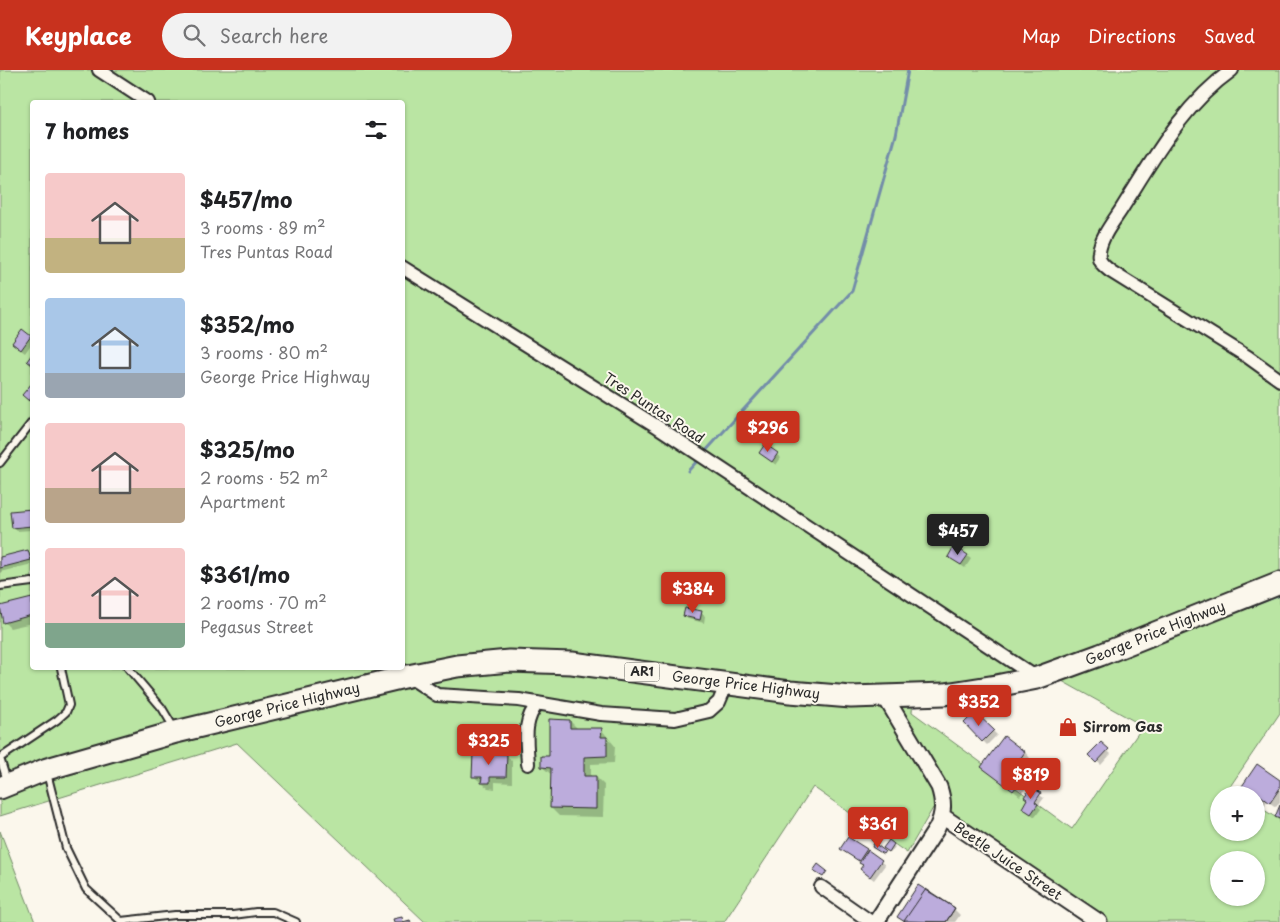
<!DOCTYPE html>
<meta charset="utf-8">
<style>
:root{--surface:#fff;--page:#f2f2f2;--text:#202124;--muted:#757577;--accent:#c8321e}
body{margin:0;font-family:"Playpen Sans",sans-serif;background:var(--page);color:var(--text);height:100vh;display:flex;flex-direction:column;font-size:19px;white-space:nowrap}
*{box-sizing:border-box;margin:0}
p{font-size:16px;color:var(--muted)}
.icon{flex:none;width:28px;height:28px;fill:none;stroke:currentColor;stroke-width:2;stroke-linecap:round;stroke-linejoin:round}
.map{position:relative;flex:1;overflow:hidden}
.panel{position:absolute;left:30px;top:30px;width:375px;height:570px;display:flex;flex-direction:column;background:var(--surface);border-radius:5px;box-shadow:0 1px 4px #0004}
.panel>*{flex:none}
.controls{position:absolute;left:1210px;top:716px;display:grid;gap:10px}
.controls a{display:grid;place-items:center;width:55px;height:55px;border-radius:50%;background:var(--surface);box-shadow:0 1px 4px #0004;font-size:25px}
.price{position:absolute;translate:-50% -42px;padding:0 11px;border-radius:5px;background:var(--accent);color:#fff;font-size:16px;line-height:32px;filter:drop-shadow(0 1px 2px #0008)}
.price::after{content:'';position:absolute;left:50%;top:30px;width:15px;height:11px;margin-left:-8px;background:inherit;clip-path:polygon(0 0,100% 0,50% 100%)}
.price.selected{background:#222;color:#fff}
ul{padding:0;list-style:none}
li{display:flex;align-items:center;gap:15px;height:125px;padding:0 15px}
li span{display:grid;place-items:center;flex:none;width:140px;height:100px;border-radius:5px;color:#555}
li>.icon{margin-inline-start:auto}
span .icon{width:60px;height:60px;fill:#fffc;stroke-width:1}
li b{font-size:21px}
h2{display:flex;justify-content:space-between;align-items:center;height:60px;padding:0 15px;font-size:21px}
header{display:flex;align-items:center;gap:30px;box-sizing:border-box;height:70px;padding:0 25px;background:var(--accent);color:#fff}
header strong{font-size:24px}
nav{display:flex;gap:28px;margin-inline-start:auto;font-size:18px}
.search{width:350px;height:45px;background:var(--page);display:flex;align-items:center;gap:12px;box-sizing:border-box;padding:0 18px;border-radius:28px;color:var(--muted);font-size:19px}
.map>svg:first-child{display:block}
.green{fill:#bae5a3;stroke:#728867;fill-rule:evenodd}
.shadow{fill:#0003}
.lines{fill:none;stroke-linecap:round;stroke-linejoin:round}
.stream{stroke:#738da9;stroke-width:3}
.building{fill:#bcacdc;stroke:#2b2b2b}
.service-casing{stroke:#2b2b2b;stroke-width:10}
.minor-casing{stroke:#2b2b2b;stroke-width:16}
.tertiary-casing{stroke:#2b2b2b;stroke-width:19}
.trunk-casing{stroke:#2b2b2b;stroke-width:25}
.service{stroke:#fbf7ec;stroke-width:6}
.minor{stroke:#fbf7ec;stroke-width:12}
.tertiary{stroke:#fbf7ec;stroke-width:15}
.trunk{stroke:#fbf7ec;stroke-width:21}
.labels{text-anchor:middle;stroke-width:4;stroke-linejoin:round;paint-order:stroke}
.shield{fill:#fbf7ec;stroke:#696865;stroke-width:1}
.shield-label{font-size:12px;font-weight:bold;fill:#2b2b2b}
.street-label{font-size:14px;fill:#2b2b2b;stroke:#fbf7ec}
.poi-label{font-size:14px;font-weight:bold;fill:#2b2b2b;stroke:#fbf7ec;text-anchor:start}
</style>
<header>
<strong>Keyplace</strong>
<div class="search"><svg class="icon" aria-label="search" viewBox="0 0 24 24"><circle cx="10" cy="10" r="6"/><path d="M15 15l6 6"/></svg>Search here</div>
<nav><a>Map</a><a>Directions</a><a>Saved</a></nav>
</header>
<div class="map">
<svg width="1280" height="852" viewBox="0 0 1280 852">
<rect width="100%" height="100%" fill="#fbf7ec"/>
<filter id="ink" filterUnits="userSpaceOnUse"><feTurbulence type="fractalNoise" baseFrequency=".02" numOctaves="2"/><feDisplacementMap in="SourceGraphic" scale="10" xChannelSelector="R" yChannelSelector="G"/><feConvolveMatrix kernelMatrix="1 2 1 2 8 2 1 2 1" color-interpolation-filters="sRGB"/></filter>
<g filter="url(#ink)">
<path class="green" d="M0 0H1280V503L1059 590 985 609 913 630 912 642 1072 759 1143 656 1053 606 1280 518V643L1229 718 1240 725H1219V762H1256V735L1280 750V852H1105L933 738 907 783 813 717 724 852H425L237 673 0 746ZM32 32H402V598H32ZM1219 790H1256V828H1219Z
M0 761 35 852H0Z"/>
<path class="shadow" d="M22 261 32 269V273L25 283 17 277Z
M32 315V333L24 325Z
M765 376 781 388 776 395 764 386Z
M32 441V460L17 461 13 458 11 442Z
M27 481 31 485 32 494 0 502V488Z
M967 486 971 489 965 498 949 487Z
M32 529V553L10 558 4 552 0 538Z
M701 543 705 546 704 553 688 549 684 546Z
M975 643 997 665 987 675 965 653Z
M570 651 578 659H601L615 676 614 693 591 694V707H596L604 715 603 747 559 746 551 738 552 705 542 697 550 687Z
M1101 674 1111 684 1101 695 1090 685Z
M1025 682 1030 688 1017 705 1028 715 1020 726 983 697Z
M506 685 512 691V713L495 712V719L488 718 473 706Z
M1280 711V732L1276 737 1267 731 1262 739 1256 735V725H1243L1240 722Z
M1031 719 1044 728 1038 736 1041 739 1035 747 1023 738 1028 730Z
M866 755 872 760 867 767 862 764Z
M876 764 883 769 879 774 872 769Z
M889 772 895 777 891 782 885 778Z
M866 780 885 795 874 810 865 803 864 795 862 793 845 782Z
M954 839 960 845 955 852H904L899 847Z"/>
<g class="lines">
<path class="stream" d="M703 384 852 221 896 65 908 0
M688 401 699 389
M1225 546 1280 525
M905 636 931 635"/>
</g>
<path class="building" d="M22 259 31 266 21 280 12 273Z
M32 284V295L27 291Z
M32 313V327L29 331 22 325Z
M765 374 778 383 772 392 759 383Z
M32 439V456L12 458 10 441Z
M954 476 968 485 961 495 948 487Z
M28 480 31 490 0 498V487Z
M32 528V545L3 553 0 536Z
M685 538 702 541 700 550 683 546Z
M975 642 994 660 982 672 964 653Z
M549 649 570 650V658H602L601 667H607V686L584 687V706H596V739L550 738 551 698 541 697V686H549Z
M1004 666 1025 682 1012 700 1023 708 1013 721 981 697Z
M1101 672 1109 679 1096 693 1088 685Z
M473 683 507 684 506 707H490V713H481L482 707H472Z
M1257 694 1280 710V718L1270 733 1261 726 1256 733V725H1243L1238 722Z
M1031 717 1041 723 1035 732 1038 734 1031 744 1022 738 1027 729 1024 727Z
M1280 735V749L1275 747Z
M865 754 871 758 865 766 859 762Z
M876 762 882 766 877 774 871 770Z
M848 767 867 779 859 791 840 779Z
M889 770 894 774 889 782 883 778Z
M874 773 885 781 883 784 872 777Z
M868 780 882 790 870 807 860 799 863 795 859 793Z
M818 794 827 801 823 807 813 801Z
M918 815 955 838 946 852H905L897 847Z
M926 819 955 838 946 852 904 851Z
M402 847 403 852 410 850 411 852H394L393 849Z"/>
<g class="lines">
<g class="service-casing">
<path id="service" d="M0 393 32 352
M0 516 32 512
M128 598 162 638 174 658
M47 703 66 778 86 819 122 852
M7 711 0 688 57 650 66 642 69 635 61 598
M121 851 175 845H233L256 842H273L296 852"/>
</g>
<g class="minor-casing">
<path id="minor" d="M99 0 148 32
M1232 0C1184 34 1155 86 1124 135 1116 149 1101 165 1099 182 1097 191 1104 196 1110 201L1248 287 1280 310
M402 197 658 357 1037 608
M408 606 437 625 519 630 601 644 675 649 709 641 719 632 727 613
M528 694C527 671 522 652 538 633
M821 817 871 852"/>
</g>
<g class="tertiary-casing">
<path id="tertiary" d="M942 746 1099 852
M876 852 937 758C944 743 944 732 939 717L884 625"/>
</g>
<g class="trunk-casing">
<path id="trunk" d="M0 718 47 699 176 662 408 606 457 596 509 591 572 593 790 622 851 627 945 624 996 616 1037 608 1100 585 1280 513"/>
</g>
<use href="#service" class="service"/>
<use href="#minor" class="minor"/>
<use href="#tertiary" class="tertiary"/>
<use href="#trunk" class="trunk"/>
</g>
</g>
<defs>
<g id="shop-bare" transform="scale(1.5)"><path d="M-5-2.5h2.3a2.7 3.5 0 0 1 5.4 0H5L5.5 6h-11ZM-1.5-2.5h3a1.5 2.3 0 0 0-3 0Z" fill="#c8321e" stroke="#fbf7ec" stroke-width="2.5" paint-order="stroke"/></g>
</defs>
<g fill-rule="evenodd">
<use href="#shop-bare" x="1068" y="657"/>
</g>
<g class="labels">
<rect class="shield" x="624.5" y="592.5" width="35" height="19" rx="4"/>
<g class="shield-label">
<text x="642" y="606">AR1</text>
</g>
<g class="street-label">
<text transform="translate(654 338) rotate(33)" y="5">Tres Puntas Road</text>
<text transform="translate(1155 563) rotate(-22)" y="5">George Price Highway</text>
<text transform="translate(746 615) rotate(7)" y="5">George Price Highway</text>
<text transform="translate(287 635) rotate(-14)" y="5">George Price Highway</text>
<text transform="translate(1008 791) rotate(34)" y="5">Beetle Juice Street</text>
</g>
<g class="poi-label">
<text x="1083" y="662">Sirrom Gas</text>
</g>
</g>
</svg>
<div class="controls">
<a>+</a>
<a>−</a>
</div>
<b class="price" style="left:768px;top:383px">$296</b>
<b class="price selected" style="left:958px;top:486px">$457</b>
<b class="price" style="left:693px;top:544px">$384</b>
<b class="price" style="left:979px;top:657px">$352</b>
<b class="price" style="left:489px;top:696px">$325</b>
<b class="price" style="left:1031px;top:730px">$819</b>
<b class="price" style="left:878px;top:779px">$361</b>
<section class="panel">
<h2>7 homes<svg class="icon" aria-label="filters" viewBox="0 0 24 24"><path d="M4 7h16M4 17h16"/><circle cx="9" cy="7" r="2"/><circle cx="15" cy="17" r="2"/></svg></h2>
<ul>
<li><span style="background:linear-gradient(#f6c9c9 65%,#c2b280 0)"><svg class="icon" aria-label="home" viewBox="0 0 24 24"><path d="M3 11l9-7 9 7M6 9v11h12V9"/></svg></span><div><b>$457/mo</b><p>3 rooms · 89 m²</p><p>Tres Puntas Road</p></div></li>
<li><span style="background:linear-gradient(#a9c7e8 75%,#9aa5b1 0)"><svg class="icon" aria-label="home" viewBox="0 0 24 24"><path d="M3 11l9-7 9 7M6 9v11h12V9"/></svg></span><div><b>$352/mo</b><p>3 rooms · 80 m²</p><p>George Price Highway</p></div></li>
<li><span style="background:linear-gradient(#f6c9c9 65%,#b9a48a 0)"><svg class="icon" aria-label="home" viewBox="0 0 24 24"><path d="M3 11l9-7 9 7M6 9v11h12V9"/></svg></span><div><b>$325/mo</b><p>2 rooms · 52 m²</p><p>Apartment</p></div></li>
<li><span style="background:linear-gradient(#f6c9c9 75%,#7fa58c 0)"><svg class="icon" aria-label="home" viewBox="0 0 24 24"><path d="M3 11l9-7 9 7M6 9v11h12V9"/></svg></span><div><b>$361/mo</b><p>2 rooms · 70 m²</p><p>Pegasus Street</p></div></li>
</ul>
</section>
</div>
